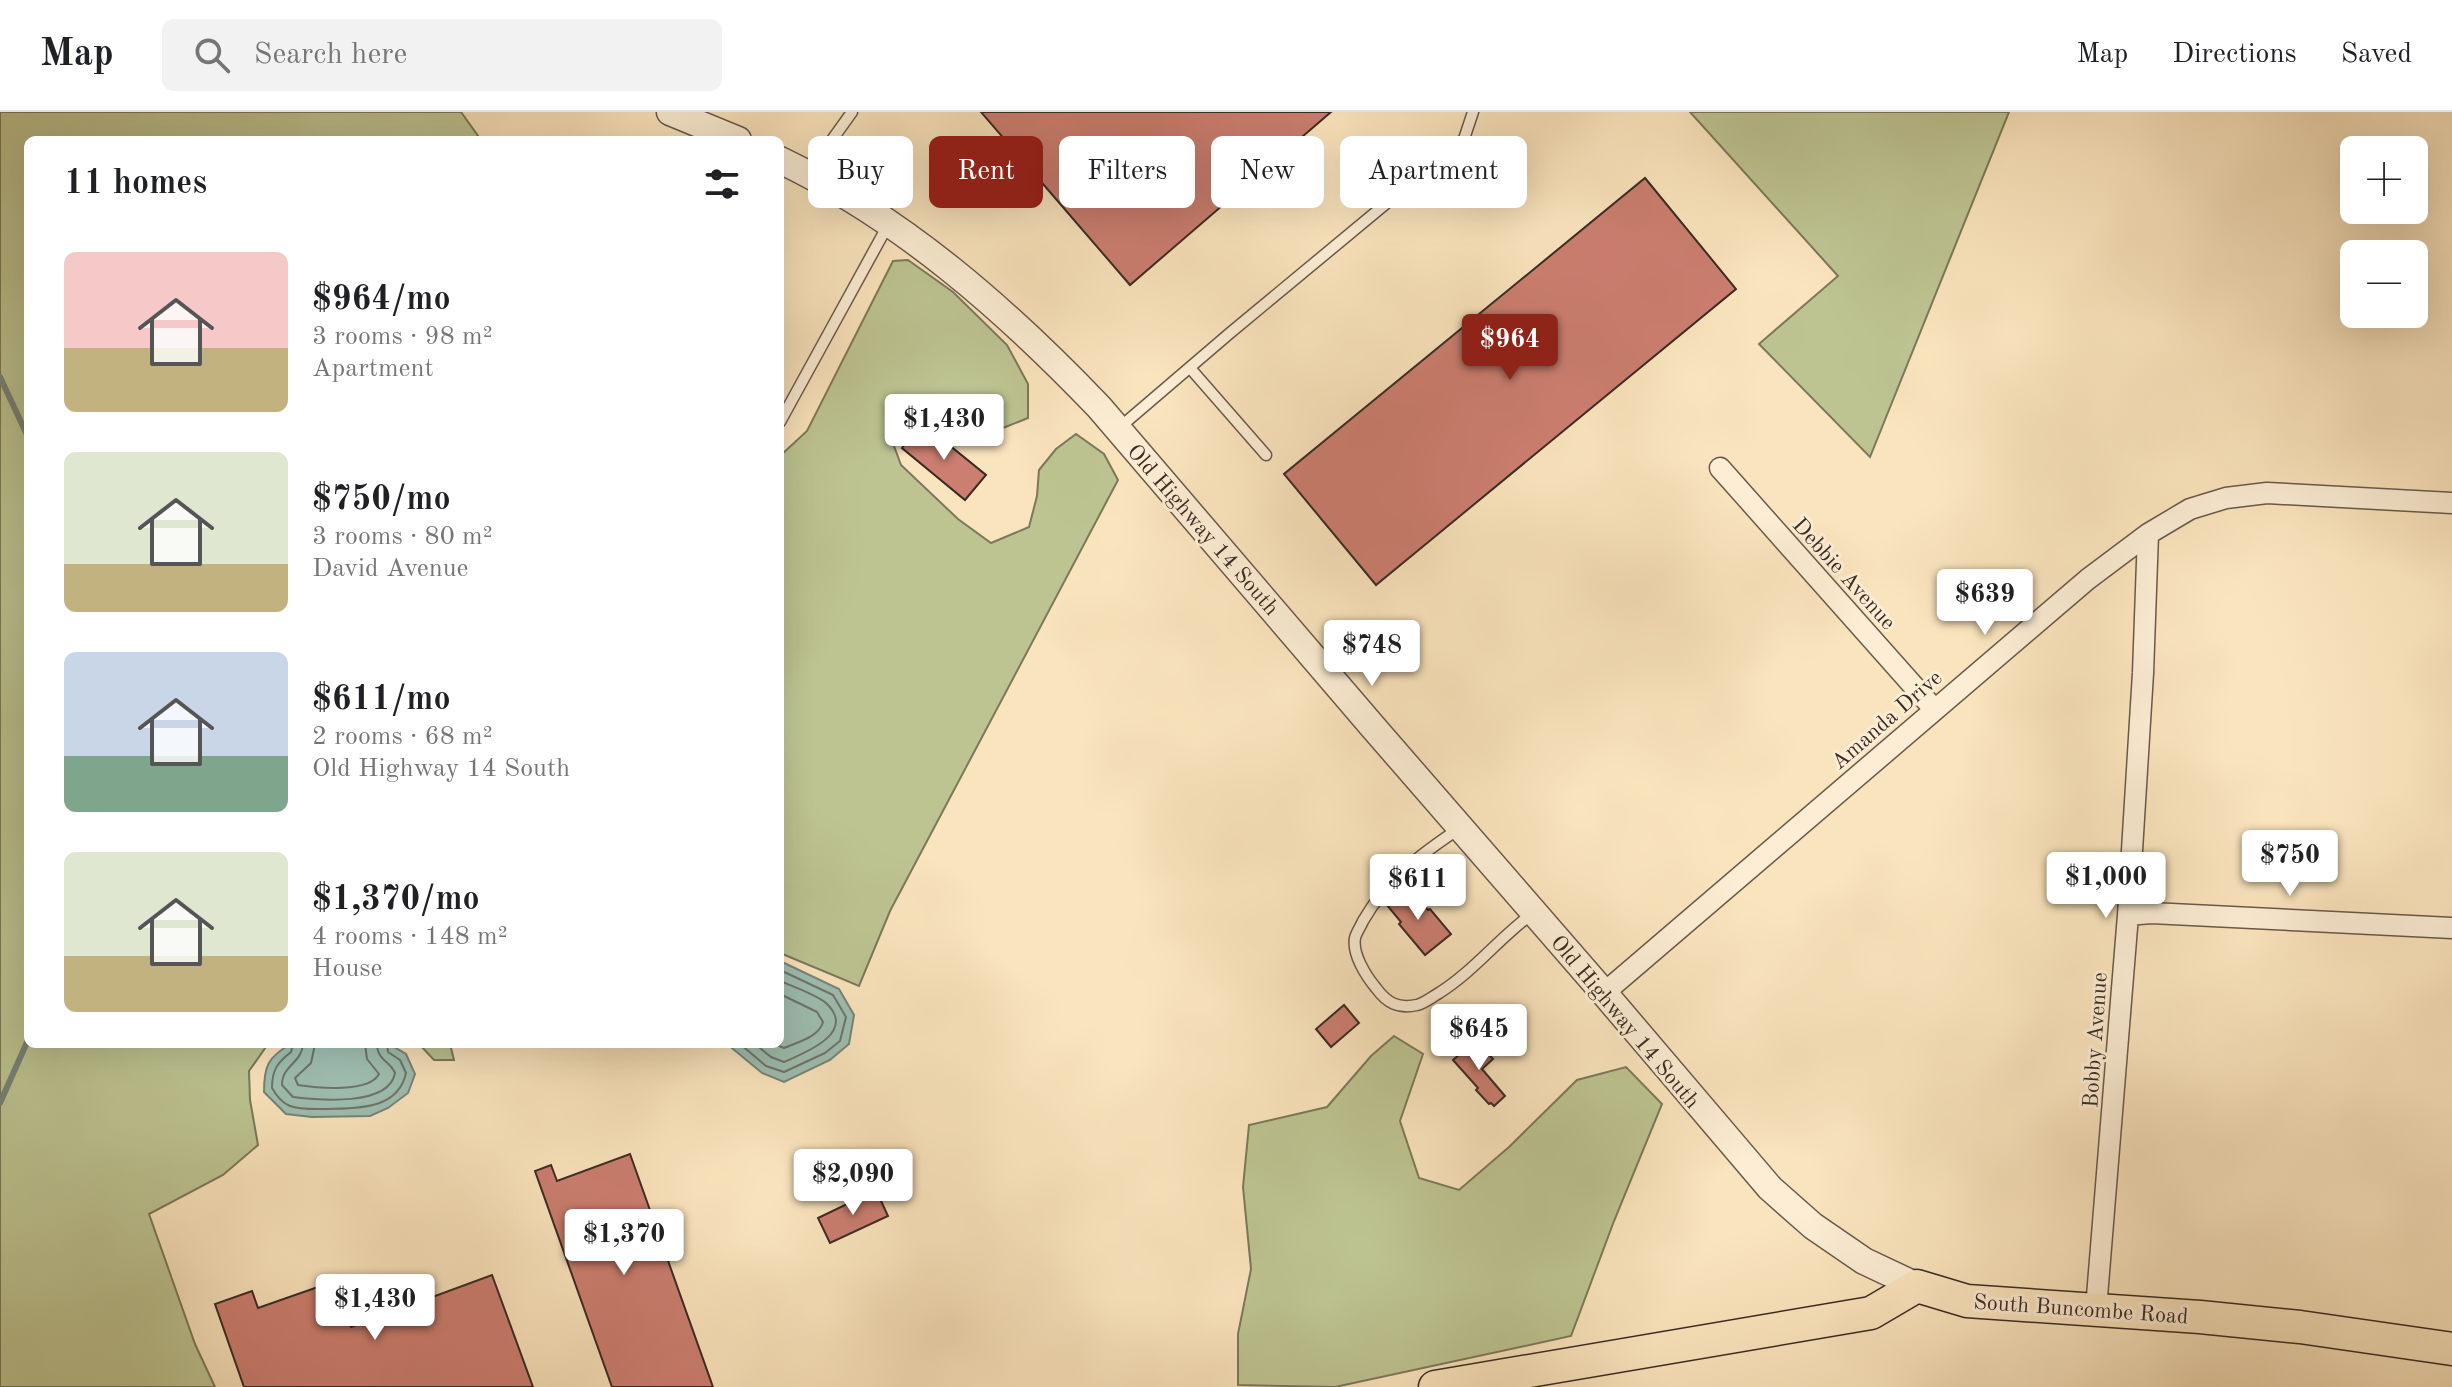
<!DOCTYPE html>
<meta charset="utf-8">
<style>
:root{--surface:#fff;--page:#f2f2f2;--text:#202124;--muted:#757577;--line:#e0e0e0;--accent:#8f2418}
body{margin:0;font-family:"Old Standard TT",serif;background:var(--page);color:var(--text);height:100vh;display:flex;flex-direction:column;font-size:30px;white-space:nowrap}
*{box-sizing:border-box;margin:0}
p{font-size:26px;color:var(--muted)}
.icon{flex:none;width:44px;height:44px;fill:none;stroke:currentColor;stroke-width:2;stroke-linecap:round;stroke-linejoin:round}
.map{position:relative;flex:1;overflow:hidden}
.side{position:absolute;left:24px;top:24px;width:760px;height:912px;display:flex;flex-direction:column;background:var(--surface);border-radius:12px;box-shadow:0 8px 32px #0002}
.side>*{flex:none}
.guide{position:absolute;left:808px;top:24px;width:760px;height:72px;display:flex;gap:16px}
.controls{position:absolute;left:2340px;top:24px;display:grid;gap:16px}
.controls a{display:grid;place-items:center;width:88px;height:88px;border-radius:12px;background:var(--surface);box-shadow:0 8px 32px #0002;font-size:40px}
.price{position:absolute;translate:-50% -68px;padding:0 18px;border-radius:8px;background:#fff;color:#222;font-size:26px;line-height:52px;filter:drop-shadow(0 2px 4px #0008)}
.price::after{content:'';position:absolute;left:50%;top:48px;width:24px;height:18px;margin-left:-12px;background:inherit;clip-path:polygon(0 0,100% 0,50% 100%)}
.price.selected{background:var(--accent);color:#fff}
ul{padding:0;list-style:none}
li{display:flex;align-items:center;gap:24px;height:200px;padding:0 40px}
li span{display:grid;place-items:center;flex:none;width:224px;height:160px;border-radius:12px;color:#555}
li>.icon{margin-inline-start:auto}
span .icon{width:96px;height:96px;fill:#fffc;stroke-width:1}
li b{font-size:34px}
h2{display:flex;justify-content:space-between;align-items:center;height:96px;padding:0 40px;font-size:34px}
.chip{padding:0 28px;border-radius:12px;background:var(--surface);box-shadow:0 8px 32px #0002;font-size:28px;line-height:72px}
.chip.selected{background:var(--accent);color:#fff}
header{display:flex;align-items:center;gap:48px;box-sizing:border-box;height:112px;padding:0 40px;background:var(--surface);border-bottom:2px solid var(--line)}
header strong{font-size:38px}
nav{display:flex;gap:44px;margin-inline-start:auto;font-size:28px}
.search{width:560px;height:72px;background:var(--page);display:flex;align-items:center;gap:20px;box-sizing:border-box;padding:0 28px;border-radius:12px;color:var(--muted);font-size:30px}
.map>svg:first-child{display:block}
.green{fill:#bdc492;stroke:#7b785b;stroke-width:2}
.water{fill:#9ebfb1;stroke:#768479;stroke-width:2}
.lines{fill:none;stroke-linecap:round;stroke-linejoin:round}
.shore{stroke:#6c756a;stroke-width:2}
.stream{stroke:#768479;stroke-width:6}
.building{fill:#cc7e70;stroke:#392b24;stroke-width:2}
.service-casing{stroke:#69594a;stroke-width:13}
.minor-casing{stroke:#69594a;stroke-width:23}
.tertiary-casing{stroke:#69594a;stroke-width:29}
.primary-casing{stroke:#392b24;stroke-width:35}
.service{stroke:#fcedd4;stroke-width:10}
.minor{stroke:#fcedd4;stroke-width:20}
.tertiary{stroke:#fcedd4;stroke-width:26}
.primary{stroke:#fae4bd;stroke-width:32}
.labels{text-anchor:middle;stroke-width:6;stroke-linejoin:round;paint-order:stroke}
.street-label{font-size:22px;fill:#392b24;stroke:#fcedd4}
</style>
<header>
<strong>Map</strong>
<div class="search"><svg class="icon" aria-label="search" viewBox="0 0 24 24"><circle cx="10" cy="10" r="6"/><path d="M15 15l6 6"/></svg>Search here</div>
<nav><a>Map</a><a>Directions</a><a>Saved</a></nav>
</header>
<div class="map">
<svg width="2452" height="1275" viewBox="0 0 2452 1275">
<rect width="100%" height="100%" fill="#fae4bd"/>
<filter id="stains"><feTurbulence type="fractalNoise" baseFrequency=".0025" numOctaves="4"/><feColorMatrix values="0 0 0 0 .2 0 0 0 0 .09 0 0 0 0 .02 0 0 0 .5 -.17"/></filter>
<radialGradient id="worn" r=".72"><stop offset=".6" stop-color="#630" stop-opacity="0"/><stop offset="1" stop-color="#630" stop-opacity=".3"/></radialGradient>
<path class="green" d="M0 0H461L481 28H28V932H268L249 959 250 988 258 1033 223 1063 149 1102 195 1232 215 1275H0Z
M1690 0H2009L1870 345 1759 232 1838 164Z
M908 148 953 180 1007 233 1028 272V306L1003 316 967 322 942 297 905 293 887 315 901 353 958 407 991 431 1029 415 1037 384 1039 358 1056 337 1076 322 1104 342 1118 368 890 799 859 874 780 841V344L807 319 893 149Z
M1394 924 1423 942 1400 1009 1419 1066 1459 1078 1509 1035 1577 968 1626 955 1662 992 1614 1109 1571 1224 1335 1275 1238 1273V1222L1251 1157 1243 1075 1249 1013 1327 995 1371 944Z
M419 932H450L454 948H434Z"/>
<path class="water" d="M780 849 839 877 854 903 849 932 830 948 784 970 762 961 727 932H780Z
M290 932H389L406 942 415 962 408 981 388 996 370 1004 312 1005 286 1002 264 980C264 953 268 946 290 932Z"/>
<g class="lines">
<path class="shore" d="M293 932 291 940C277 951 272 958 272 976 276 983 282 991 290 994 300 998 316 997 328 997 357 996 398 998 406 961L400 948 388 940 387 932
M303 932C302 951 282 953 282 973L293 985C318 988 389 995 395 961 390 949 377 948 377 932
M315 932 311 951 295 966 298 973C318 976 369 981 379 962L367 947 365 932
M740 932 766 954 784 960 825 941 840 929 846 905 833 883 780 858
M755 932 771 945 784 950C804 941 858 921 826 891 817 883 792 874 780 869
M774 932 784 936C798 930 819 925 823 910L817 900 780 882"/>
<path class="stream" d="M0 265 28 325
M0 991 28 928"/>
</g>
<path class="building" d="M981 0H1331L1130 173Z
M1645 66 1736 177 1376 473 1284 362Z
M922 311 986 363 965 388 902 336Z
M1404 777 1412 787 1416 784 1428 798 1430 797 1451 822 1425 843 1399 812 1401 810 1386 792Z
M1344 893 1359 911 1331 935 1316 917Z
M1476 928 1493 947 1482 957 1505 984 1494 994 1491 991 1489 992 1476 978 1478 976 1453 948Z
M630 1042 713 1275H612L535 1059 551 1053 557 1069Z
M876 1078 888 1104 830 1131 818 1106Z
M492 1163 533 1275H244L215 1192 252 1179 258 1196 335 1169 351 1215Z"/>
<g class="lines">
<g class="service-casing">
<path id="service" d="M809 60 852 0
M1190 256 1266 343
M780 310 888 113
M1119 316 1230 221 1464 27 1473 0
M1460 716C1421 742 1387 767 1363 809 1361 814 1356 821 1355 826 1352 842 1366 864 1376 876 1387 891 1398 897 1417 893 1425 891 1432 885 1439 881 1474 859 1499 826 1533 801"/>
</g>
<g class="minor-casing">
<path id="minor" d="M1720 356 1934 597
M2128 803 2151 801 2452 816
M1604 881 2088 467 2148 422 2190 397 2226 386 2267 381 2452 391
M2096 1197 2128 803 2143 561 2148 422"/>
</g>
<g class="tertiary-casing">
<path id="tertiary" d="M670 0 738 28
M780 48C903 107 1006 198 1099 295L1373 615 1604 881 1770 1076 1813 1114 1864 1149 1917 1174"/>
</g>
<g class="primary-casing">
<path id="primary" d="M1435 1275 1871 1201 1917 1174 1967 1189 2200 1205 2300 1215 2452 1237"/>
</g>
<use href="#service" class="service"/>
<use href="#minor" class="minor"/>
<use href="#tertiary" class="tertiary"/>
<use href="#primary" class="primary"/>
</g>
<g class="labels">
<g class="street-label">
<text transform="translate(1204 417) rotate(49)" y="8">Old Highway 14 South</text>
<text transform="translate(1845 461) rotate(48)" y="8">Debbie Avenue</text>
<text transform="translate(1886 607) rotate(-41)" y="8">Amanda Drive</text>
<text transform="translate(1626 909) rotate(50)" y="8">Old Highway 14 South</text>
<text transform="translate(2094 928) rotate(-86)" y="8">Bobby Avenue</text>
<text transform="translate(2081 1196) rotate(4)" y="8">South Buncombe Road</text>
</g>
</g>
<rect width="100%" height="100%" filter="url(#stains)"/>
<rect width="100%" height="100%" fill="url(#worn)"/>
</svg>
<div class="controls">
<a>+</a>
<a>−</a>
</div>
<b class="price selected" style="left:1510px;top:270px">$964</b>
<b class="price" style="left:944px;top:350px">$1,430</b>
<b class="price" style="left:1985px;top:525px">$639</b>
<b class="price" style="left:1372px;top:576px">$748</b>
<b class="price" style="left:2290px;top:786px">$750</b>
<b class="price" style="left:2106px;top:808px">$1,000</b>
<b class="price" style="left:1418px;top:810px">$611</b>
<b class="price" style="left:1479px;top:960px">$645</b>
<b class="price" style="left:853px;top:1105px">$2,090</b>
<b class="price" style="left:624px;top:1165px">$1,370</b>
<b class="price" style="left:375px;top:1230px">$1,430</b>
<div class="guide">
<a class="chip">Buy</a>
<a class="chip selected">Rent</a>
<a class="chip">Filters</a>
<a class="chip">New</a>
<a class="chip">Apartment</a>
</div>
<section class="side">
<h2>11 homes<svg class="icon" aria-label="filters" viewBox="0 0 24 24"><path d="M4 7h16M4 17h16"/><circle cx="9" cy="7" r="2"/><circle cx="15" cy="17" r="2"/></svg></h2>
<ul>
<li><span style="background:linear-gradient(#f6c9c9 60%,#c2b280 0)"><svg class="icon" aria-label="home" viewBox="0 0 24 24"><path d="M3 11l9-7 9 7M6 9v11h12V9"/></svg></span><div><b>$964/mo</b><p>3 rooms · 98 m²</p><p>Apartment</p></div></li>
<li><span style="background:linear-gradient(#dfe7d0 70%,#c2b280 0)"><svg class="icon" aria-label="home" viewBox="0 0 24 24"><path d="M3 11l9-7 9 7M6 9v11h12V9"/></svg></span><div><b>$750/mo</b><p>3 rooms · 80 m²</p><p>David Avenue</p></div></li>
<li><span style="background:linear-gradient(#c9d6e8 65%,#7fa58c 0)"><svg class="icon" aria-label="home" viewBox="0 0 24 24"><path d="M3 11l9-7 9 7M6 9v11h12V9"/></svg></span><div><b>$611/mo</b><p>2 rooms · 68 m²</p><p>Old Highway 14 South</p></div></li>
<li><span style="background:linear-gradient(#dfe7d0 65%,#c2b280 0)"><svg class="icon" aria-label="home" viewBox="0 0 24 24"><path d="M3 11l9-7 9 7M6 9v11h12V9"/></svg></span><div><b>$1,370/mo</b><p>4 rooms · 148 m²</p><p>House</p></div></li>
</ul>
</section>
</div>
